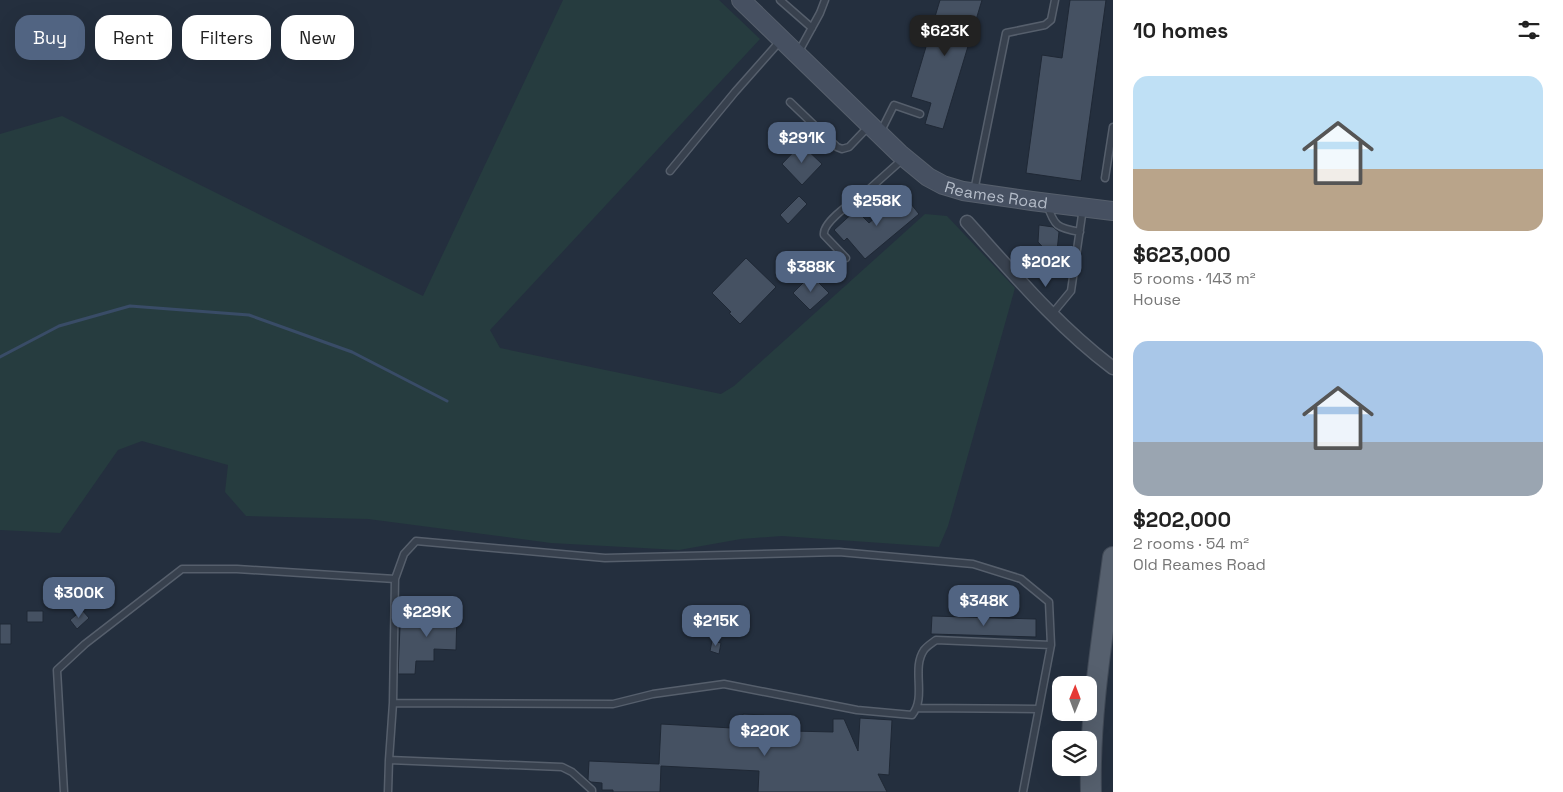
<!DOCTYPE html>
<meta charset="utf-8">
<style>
:root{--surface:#fff;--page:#f6f6f6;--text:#222;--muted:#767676;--accent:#516482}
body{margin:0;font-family:"Space Grotesk",sans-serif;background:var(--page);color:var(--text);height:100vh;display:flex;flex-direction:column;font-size:19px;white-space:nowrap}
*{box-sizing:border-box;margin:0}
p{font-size:16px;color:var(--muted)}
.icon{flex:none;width:28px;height:28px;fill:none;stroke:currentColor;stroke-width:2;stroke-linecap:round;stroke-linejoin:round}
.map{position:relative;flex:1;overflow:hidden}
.panel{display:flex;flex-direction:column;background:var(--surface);width:450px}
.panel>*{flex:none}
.hud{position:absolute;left:15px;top:15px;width:475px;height:45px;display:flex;gap:10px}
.needle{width:32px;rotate:1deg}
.tools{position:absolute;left:1052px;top:676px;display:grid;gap:10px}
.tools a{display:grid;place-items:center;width:45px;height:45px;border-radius:10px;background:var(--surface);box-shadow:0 5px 20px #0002;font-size:25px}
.price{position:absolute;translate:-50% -42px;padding:0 11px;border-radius:10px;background:var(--accent);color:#fff;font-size:16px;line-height:32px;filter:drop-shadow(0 1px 2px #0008)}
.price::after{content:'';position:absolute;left:50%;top:30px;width:15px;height:11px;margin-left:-8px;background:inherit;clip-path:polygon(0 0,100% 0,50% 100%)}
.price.current{background:#222;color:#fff}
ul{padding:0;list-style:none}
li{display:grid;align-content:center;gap:10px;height:265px;padding:0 20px}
li span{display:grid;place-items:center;height:155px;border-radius:15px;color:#555}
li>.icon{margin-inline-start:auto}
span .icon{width:90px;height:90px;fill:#fffc;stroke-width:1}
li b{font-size:21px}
h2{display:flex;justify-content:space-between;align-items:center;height:60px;padding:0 20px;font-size:21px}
.chip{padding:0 18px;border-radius:15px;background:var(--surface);box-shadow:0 5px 20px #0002;font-size:18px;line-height:45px}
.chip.current{background:var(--accent);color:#fff}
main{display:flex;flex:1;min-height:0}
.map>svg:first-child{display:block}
.green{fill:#263c3f}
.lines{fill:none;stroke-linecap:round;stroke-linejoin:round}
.stream{stroke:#394c67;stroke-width:3}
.building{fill:#455162;stroke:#1f2835}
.lane-casing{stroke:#565f6c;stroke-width:9}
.street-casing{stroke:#565f6c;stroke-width:15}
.secondary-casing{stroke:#565f6c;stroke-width:20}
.primary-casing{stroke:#414a57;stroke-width:22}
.lane{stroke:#38414e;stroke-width:6}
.street{stroke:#38414e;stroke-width:12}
.secondary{stroke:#465061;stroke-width:18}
.primary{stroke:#56606e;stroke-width:20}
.labels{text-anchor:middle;stroke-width:4;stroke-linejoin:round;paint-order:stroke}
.street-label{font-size:16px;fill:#b4bcc9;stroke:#1d2633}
</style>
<main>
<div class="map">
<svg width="1113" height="792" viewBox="0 0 1113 792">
<rect width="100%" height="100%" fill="#242f3e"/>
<path class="green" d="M563 0H719L760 39 490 330 500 348 721 394 734 386 925 214 947 216 1015 288 948 526 939 547 782 536 741 539 679 550 551 543 368 519 246 516 225 492 228 465 142 441 118 450 60 533 0 530V134L62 116 423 296Z"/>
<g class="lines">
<path class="stream" d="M0 357 59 326 130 306 249 315 352 352 447 401"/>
</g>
<path class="building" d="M940 0H982L943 129 925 124 931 103 911 97Z
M1070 0H1106L1081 181 1026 173 1042 55 1062 58Z
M801 144 822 164 802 185 782 164Z
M903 194 919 214 865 259 847 238 844 241 834 230 856 210 869 223Z
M799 196 807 204 788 224 780 215Z
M1039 225 1053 227 1059 232 1056 261 1038 242Z
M746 258 776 287 740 324 729 313 731 312 712 293Z
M811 275 829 293 810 310 793 293Z
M419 608 457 610 456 650 434 649V661H416L415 674H398L400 627H418Z
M82 610 89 618 77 629 70 620Z
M27 611H43V622H27Z
M932 616 1036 619V637L931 634Z
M0 624H11V644H0Z
M712 641 721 643 719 654 710 651Z
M743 714 764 715 767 721 778 722 784 734 792 731 833 732V719H844L858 751 860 718 892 720 889 775 878 774 887 792H758L759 771 661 766 660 792H613V790H602V783L591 782 588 780 589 761 659 764 661 724 732 728 733 718H743Z"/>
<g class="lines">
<g class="lane-casing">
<path id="lane" d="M780 0 812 28
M798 53 820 13 825 0
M790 102 837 147 842 149 849 147 869 126
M880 133 894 105 920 114
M670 171 735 92 781 40
M1105 178 1113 127
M974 191 1006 33 1045 25 1051 20 1055 0
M1047 204C1054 226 1057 228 1080 232
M846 258 824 235C822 224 848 204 857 200L904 158
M1052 314 1071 291 1083 208
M393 703 395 579 404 554 416 541 605 558 839 552 973 564 1021 579 1049 602 1051 645
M918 708 1038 709
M389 760 393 703 613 704 653 694 724 684 857 710 912 715C927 697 911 669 924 650 927 646 932 643 936 640L1051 645 1023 792
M64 792 57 670 85 644 182 569H237L395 579
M388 792 389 760 562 767 572 772 592 790V792"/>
</g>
<g class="street-casing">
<path id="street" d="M967 222C1013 273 1058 327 1113 368"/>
</g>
<g class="secondary-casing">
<g id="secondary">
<path id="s1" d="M741 0 900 154 928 177 943 185 963 191 1032 201 1113 211"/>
</g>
</g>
<g class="primary-casing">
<path id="primary" d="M1091 792C1089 714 1103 634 1113 557"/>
</g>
<use href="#lane" class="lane"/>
<use href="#street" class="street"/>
<use href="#secondary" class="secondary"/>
<use href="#primary" class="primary"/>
</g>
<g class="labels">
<g class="street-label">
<text dy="6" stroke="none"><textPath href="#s1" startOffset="329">Reames Road</textPath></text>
</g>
</g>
</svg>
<div class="tools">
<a><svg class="needle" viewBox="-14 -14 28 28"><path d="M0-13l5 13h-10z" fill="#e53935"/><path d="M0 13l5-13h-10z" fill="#767676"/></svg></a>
<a><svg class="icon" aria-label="layers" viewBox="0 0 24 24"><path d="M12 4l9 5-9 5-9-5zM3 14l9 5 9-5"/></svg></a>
</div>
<b class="price current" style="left:945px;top:57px">$623K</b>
<b class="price" style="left:802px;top:164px">$291K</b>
<b class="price" style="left:877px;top:227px">$258K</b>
<b class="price" style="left:1046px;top:288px">$202K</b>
<b class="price" style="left:811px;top:293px">$388K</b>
<b class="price" style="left:79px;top:619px">$300K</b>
<b class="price" style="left:984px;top:627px">$348K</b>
<b class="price" style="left:427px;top:638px">$229K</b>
<b class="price" style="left:716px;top:647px">$215K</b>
<b class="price" style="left:765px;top:757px">$220K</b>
<div class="hud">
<a class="chip current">Buy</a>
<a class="chip">Rent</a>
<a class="chip">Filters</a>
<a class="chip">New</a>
</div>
</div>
<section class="panel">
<h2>10 homes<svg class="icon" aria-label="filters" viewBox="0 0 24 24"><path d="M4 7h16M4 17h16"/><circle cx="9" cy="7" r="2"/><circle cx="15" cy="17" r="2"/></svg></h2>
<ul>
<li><span style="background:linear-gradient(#bfe0f5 60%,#b9a48a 0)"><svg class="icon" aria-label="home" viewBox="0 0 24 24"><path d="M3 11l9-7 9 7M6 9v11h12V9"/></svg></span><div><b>$623,000</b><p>5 rooms · 143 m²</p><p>House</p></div></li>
<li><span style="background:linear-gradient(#a9c7e8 65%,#9aa5b1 0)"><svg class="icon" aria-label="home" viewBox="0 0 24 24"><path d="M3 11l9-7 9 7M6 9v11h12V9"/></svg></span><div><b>$202,000</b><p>2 rooms · 54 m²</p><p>Old Reames Road</p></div></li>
</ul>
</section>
</main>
